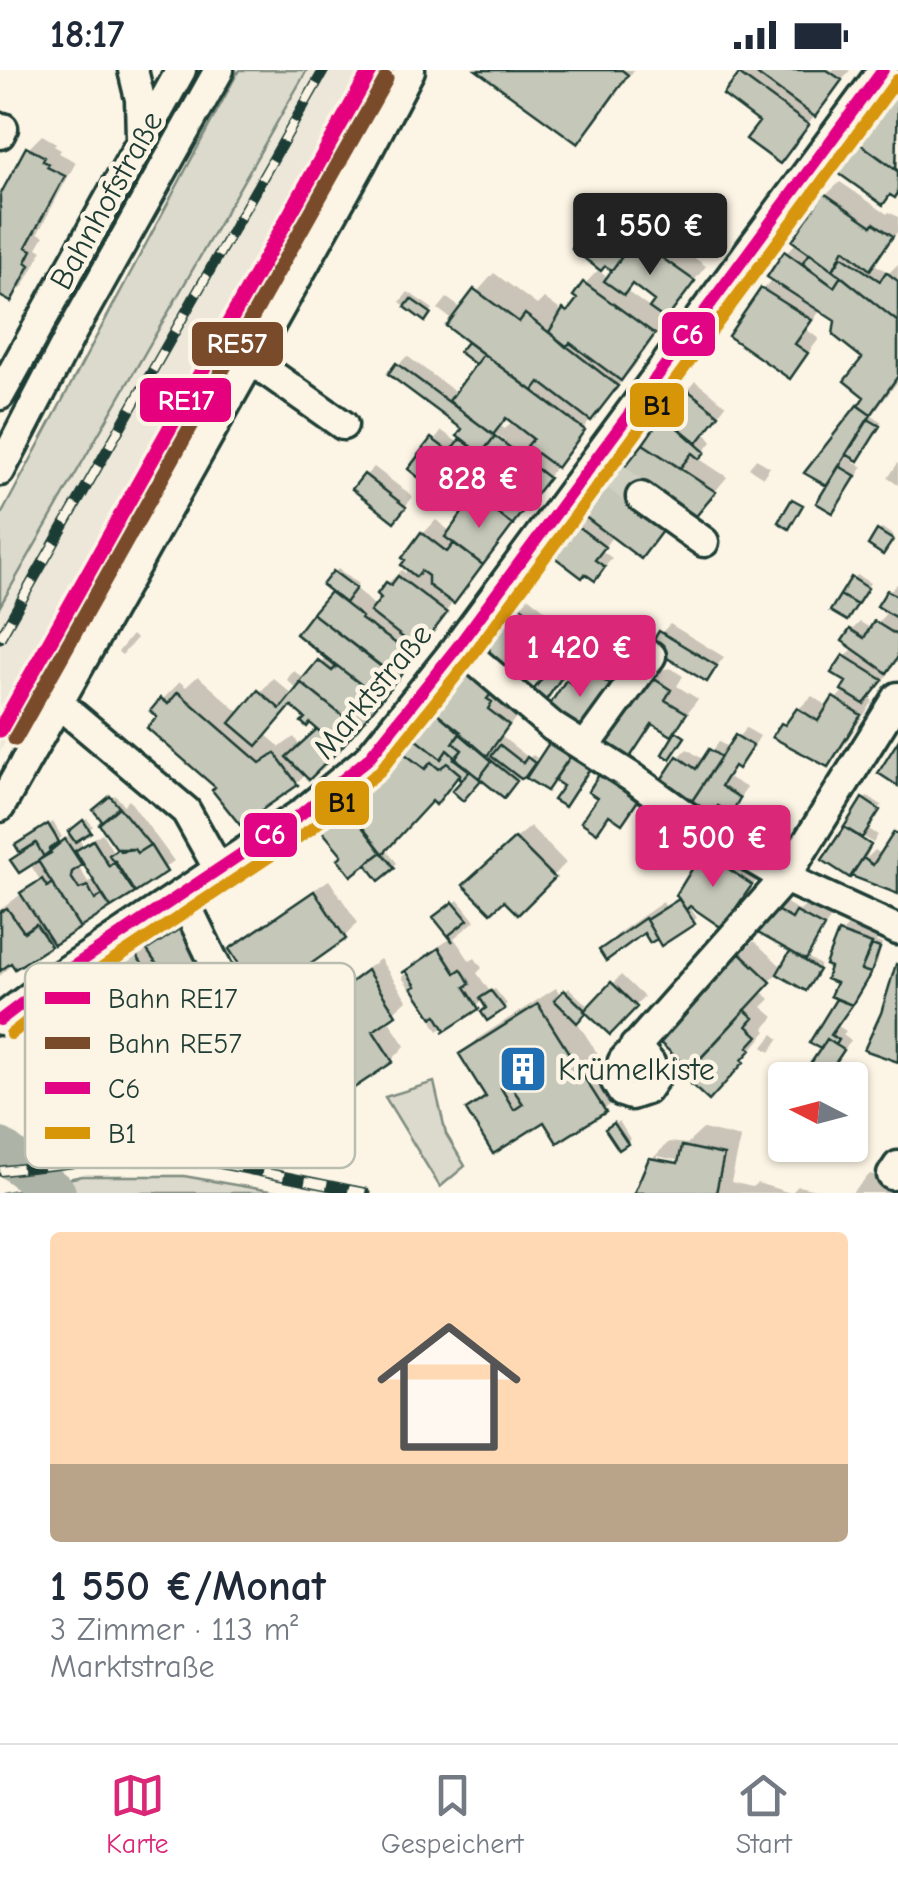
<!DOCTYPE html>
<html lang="de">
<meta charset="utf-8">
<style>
:root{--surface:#fff;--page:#f2f2f3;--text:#1f2937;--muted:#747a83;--line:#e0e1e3;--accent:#db2777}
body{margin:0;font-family:"Comic Neue",sans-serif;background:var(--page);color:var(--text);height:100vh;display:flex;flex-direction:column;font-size:38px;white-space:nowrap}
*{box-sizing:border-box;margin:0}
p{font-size:32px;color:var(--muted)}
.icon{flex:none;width:55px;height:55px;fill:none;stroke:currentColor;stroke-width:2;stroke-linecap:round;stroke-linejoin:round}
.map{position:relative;height:1123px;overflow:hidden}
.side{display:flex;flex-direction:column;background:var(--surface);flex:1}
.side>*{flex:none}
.needle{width:65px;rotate:276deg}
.buttons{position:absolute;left:768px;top:992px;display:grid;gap:20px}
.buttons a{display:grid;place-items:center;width:100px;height:100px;border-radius:10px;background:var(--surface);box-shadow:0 2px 8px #0004;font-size:50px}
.price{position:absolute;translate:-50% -85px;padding:0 22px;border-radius:10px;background:var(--accent);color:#fff;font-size:32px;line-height:65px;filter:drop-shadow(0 2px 5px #0008)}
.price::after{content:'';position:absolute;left:50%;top:60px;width:30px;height:22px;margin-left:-15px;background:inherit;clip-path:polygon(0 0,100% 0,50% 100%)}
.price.on{background:#222;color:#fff}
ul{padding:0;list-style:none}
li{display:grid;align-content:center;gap:20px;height:530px;padding:0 50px}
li+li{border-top:2px solid var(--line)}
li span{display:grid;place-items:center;height:310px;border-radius:10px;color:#555}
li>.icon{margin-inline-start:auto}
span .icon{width:180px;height:180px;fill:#fffc;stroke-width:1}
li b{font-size:42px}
.status{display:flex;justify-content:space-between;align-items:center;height:70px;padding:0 50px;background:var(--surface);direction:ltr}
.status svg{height:28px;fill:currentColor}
.menu{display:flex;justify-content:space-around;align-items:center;height:140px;border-top:2px solid var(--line);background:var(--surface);font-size:28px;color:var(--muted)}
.menu a{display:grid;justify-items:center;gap:5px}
.menu .on{color:var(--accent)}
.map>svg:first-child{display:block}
.built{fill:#ece7d8}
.green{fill:#dcdacc;stroke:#7e8c80;stroke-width:2.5}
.shadow{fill:#0003;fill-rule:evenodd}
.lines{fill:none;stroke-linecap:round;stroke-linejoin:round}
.river{stroke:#aeb3a7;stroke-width:42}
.building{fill:#c5c7b9;stroke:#1f3d34;stroke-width:2.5;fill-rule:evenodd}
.minor-tunnel{stroke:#d0d0c2;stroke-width:28;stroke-dasharray:28 14;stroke-linecap:butt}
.minor-casing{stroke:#1f3d34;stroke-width:35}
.minor{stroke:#fcf5e5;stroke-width:28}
.rail-casing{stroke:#1f3d34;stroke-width:11}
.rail{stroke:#fcf5e5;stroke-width:8;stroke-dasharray:22;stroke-linecap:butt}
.bus-1-casing{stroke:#fcf5e5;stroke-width:20}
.bus-2-casing{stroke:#fcf5e5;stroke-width:20}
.bus-1{stroke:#e10585;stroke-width:12}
.bus-2{stroke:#d79608;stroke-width:12}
.rail-1-casing{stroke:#fcf5e5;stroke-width:22}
.rail-2-casing{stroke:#fcf5e5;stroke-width:22}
.rail-1{stroke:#e5007d;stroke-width:15}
.rail-2{stroke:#7a4b2a;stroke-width:15}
.tree{fill:#97a194}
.labels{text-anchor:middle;stroke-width:9;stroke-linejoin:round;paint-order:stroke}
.street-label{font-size:32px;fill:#1f3d34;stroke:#fcf5e5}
.poi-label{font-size:32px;fill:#1f3d34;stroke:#fcf5e5;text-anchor:start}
.key{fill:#fcf5e5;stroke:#babeb0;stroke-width:2.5}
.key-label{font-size:28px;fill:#1f3d34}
.line-badge{stroke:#fcf5e5;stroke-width:4}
.badge-label{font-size:28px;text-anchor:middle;font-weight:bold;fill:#fff}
.pale-badge-label{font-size:28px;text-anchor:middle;font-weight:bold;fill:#111}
</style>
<div class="status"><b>18:17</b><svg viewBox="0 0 49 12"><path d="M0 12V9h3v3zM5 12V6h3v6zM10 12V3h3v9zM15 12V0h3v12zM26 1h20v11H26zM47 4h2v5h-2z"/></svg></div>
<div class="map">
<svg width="898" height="1123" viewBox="0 0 898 1123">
<rect width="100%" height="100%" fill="#fcf5e5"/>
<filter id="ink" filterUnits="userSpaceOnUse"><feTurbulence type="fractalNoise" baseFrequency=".01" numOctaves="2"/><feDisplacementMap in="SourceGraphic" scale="20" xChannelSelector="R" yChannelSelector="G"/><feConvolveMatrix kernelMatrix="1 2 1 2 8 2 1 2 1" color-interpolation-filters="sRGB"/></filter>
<g filter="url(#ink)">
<path class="built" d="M307 0H385L0 681V536Z"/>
<path class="green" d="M239 0H307L0 536V447Z
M434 1012 446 1064 465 1096 440 1117 385 1027Z
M82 1106H184L281 1123H1Z"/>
<path class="shadow" d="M480 0H634L595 53 577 71Z
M747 0H850L780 91 763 51 727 24Z
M898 24V121L841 102Z
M42 65 56 73 54 76 61 80 59 83 76 92 38 163 44 166 37 178 42 181 24 215 10 228 0 223V130L28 79Z
M840 112 887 144 889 142 898 147V161L873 193 889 203 898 194V311L872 346 882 352 854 392 863 397 832 440 831 415 867 326 865 288 837 250 821 239 807 260 819 269 790 306 762 220 774 208 786 183 798 171 826 125Z
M609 137 620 144 608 160 631 178 650 157 706 196 664 248 666 250 634 297 594 344 459 529 455 533 453 532 425 572 353 662 296 713 219 717 160 646 162 630 180 612 186 617 198 606 241 644 273 608 294 626 298 620 287 610 290 605 294 601 306 610 326 586 298 565 333 521 325 515 335 502 338 499 358 514 355 517 377 538 388 513 402 500 405 503 409 499 423 464 436 450 451 462 479 425 439 398 427 411 411 399 442 361 460 374 466 359 398 295 407 286 458 324 486 285 484 283 475 291 462 282 471 271 460 242 457 240 450 248 438 239 447 228 462 239 494 203 537 235 544 228 567 245 581 228 585 214 601 197 575 178ZM619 189 621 191 609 208 598 201 606 193ZM633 212 658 230 651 239 625 220ZM470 344 506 372 503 376 470 351ZM508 346 514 351 505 359 499 355ZM292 634 320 658 300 677 294 667 280 677 265 664Z
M408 222 433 239 424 249 400 232Z
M695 311 726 335 705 363 712 372 698 388 727 407 704 435 674 446 641 486 613 465 602 481 612 488 595 508 578 457Z
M756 389 770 397 763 407 749 398Z
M898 393V415L888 408Z
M374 397 413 427 402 440 365 406Z
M882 458 894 466 887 478 879 462Z
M857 505 870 513 850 544 853 509Z
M898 513V588L888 600 890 601 883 612 867 627 873 631 841 680 828 694 783 654 812 626 829 637 845 619 850 612 845 587 855 577 852 560 860 552 872 559 889 540V522Z
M529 527 578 566 589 554 594 558 597 555 609 563 615 557 647 577 627 604 584 581 544 629 558 590 520 536Z
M670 554 724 587 707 609 661 563Z
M132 565 136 569 122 585 118 582Z
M603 596 618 606 590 647 568 612 577 603 590 611Z
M670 598 683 606 677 616 698 629 672 663 655 653 627 689 647 614 661 600Z
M470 602 521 640 502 667 529 688 533 685 537 688 504 724 482 707 463 727 458 719 464 700 385 778 397 793 379 807 369 794 345 785 334 752 407 686Z
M746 658 760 666 747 687 736 694 728 707 747 718 730 741 720 734 711 744 678 688 687 679 704 690 719 672 729 678Z
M115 725 124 735 129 730 174 791 55 871 14 892 0 906V840L40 810 18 775 53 752 62 767 54 774 56 777 87 749 93 756 78 768 83 775 102 763 114 783 119 778 96 740ZM84 791 96 809 88 812 79 797Z
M867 726 882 735 867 758 878 765 873 773 847 756Z
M530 756 566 793 518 841 480 802Z
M844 760 871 777 866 789 875 780 881 784 885 781 898 762V822L851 803Z
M718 770 763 801 735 842 722 855 685 829 697 848 662 872 644 860 602 880 620 862 663 832 666 838 681 828 704 783Z
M329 810 358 853 344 867 232 880 245 866Z
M458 830 475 851 454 868 470 891 475 888 482 898 477 903 490 922 495 919 507 934 503 937H489L484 930 438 961 432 951 435 948 416 919 412 922 402 907 422 887 452 868 436 847Z
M783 831 800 841 807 834 831 848 806 886 820 895 806 918 778 902 761 921 770 929 762 937 774 947 764 958 767 961 726 1010 693 1000 741 884 754 871 783 898 794 881 775 840Z
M193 849 179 925 195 948 193 965 177 975 175 970 178 967 145 920 113 902 146 879 149 882Z
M849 855 879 865 876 872 882 874 877 894 838 956 846 961 843 965 851 971 826 1004 824 979 813 971 840 928V864Z
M380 889 407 930 387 948 405 976 392 990 355 1015 325 969 339 955 330 941 315 934 328 920 345 908 348 912Z
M621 905 644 927 610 962 586 940 576 950 622 1022 604 1040 544 1048 469 1040 486 1023 462 984 480 967 556 918 561 926 569 918 590 938Z
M773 964 779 969 770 982 763 977Z
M619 1051 630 1069 627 1072 612 1056Z
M703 1059 741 1068 731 1112 752 1117 757 1113 791 1123 798 1116 830 1123H637L651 1090 669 1072 687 1074ZM657 1086 691 1093 690 1098 657 1091Z
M870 1104 898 1111V1123H852Z"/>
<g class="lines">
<path class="river" d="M0 1079 55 1123"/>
</g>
<path class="building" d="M476 0H622L628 5 578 74Z
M762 0H827L842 10 815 47 758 5Z
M739 4 809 55 780 94 746 69 759 52 723 25Z
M894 26 898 29 896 100 859 73Z
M859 73 898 101V123L895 128 890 125 883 135 838 103Z
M26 77 45 87 43 91 49 94 47 97 65 106 26 177 32 180 26 192 30 195 11 232 0 226V125Z
M824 123 872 156 874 153 893 166 870 200 844 179 833 200 792 171Z
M598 144 613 154 601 170 622 186 612 200 605 196 601 201 572 179Z
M635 169 695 211 666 250 649 238 654 231 632 214 624 225 604 211Z
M784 181 834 217 841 206 898 252V306L871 345 858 336 864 327 844 311 862 288 833 265 835 251 767 207Z
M810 183 841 206 834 217 802 193Z
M842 186 880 211 886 202 898 211V252L833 200Z
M583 212 655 264 621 311 570 273 566 277 549 262 563 239 567 242 577 229 573 226Z
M761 218 812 250 795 274 808 283 790 309 728 266Z
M474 219 519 252 525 244 618 316 591 351 540 312 533 321 446 256Z
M411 229 431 243 425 252 405 237Z
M467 272 483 284 476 295 459 282Z
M483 284 585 360 557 398 527 376 533 369 506 348 493 365 449 331Z
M396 293 495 366 481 384 457 366 462 359 388 304Z
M685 318 719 345 697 373 663 345Z
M857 335 871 345 827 416 804 403Z
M663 345 705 382 699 389 692 383 680 398 643 374Z
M868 349 880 356 858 391 846 384Z
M495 366 549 408 512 455 466 417 476 404 470 399Z
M431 368 450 382 461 368 481 384 470 399 476 404 466 417 473 423V428L418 385Z
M643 374 716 422 693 450 635 434 611 414Z
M418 386 438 402 428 415 408 399Z
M839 396 856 406 833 443 816 433Z
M364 404 406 437 394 452 352 419Z
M609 414 635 434 632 440 662 461 641 489 584 446Z
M474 426 513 455 483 495 445 467Z
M792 429 803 435 789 459 778 452Z
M576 455 605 477 595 490 605 497 595 511 585 504 582 508 553 486Z
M877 460 893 470 883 485 868 475Z
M421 462 447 482 454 473 483 495 454 534 428 515V506L421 501 416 507 401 495 405 490 402 488Z
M333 501 356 518 345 533 322 515Z
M398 506 447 543 419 580 370 542 381 528 377 524 386 512 391 515Z
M851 507 868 518 857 535 840 525Z
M887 520 898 527V549L877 536Z
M330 522 362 547 361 549 414 586 398 609 312 543Z
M840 525 857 535 847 551 830 541Z
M518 534 547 556 537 570 546 577 520 611 490 585 489 574Z
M312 543 397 609 381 630 296 564Z
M874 551 898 566V587L887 603 842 571 850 559 864 568Z
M547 556 569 574 578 561 584 565 586 562 600 571 590 587 583 583 576 592 573 591 544 633 532 622 555 591 542 581 546 577 537 570Z
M659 561 717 596 707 612 649 577Z
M296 564 381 630 358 658 300 612 318 590 332 601 336 597Z
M605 564 641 587 628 607 591 586Z
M843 585 883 610 864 634 841 620 846 612 831 603Z
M468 600 494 620 487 629 492 632 488 639 509 655 487 686 436 642Z
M592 603 611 615 582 659 548 637 566 610 581 620Z
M656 610 671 620 665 630 687 643 672 666 652 654 627 692 604 677 645 613Z
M301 613 358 658 340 679 310 653 307 657 301 652 305 648 291 636 257 676 230 653 258 620 280 639Z
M178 622 260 693 275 683 298 715 240 755 212 720 215 717 147 658 157 647 150 641 161 628 168 634Z
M833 627 861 645 828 697 772 667 781 653 785 655 797 638 818 651Z
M437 643 461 662 453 673 462 680 456 688 447 680 441 689 416 669Z
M317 659 340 679 309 710 286 687Z
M676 661 685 667 670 689 662 684Z
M460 664 492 691 479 708 454 689 462 680 453 673Z
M735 665 753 676 738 699 734 696 721 716 740 728 731 744 718 736 711 747 690 734Z
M416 669 441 689 447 680 470 701 460 712V704L447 693 439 699 431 692 425 699 405 684Z
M551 670 572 684 547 721 526 708Z
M898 671V716L878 703Z
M500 675 523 693 527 687 535 693 525 707 521 709 491 686Z
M709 679 721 687 690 734 659 713 677 686 696 699Z
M405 684 425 699 431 692 439 699 447 693 460 704 436 735 432 731 383 784 350 741Z
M572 684 591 697 565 737 553 730 563 716 554 710Z
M492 691 517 711 504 728 479 708Z
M470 701 481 710 463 731 452 721Z
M600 703 639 729 622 754 609 745 597 763 581 752 597 728 588 722Z
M110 726 119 737 102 751 93 740Z
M862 728 880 740 862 768 844 757Z
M119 737 150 775 137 783 134 779H117L99 754Z
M348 739 382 782 351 806 338 789 342 785 322 761Z
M83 750 91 762 75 772 68 762Z
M48 754 59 772 49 779 51 783 44 787 36 773 20 783 15 775Z
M844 757 871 775 850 808 822 790Z
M894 762 898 764V824L851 806 863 788 873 795Z
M515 768 555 808 518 845 504 831 491 843 463 815Z
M65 769 82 795 72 802 71 807 79 819 88 816 95 830 102 825 111 838 80 858 38 791Z
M93 770 109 796 115 791 135 823 111 838 75 781Z
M36 773 44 787 19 803 10 790Z
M150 775 167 802 135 823 109 785 118 778 120 781 134 779 137 783Z
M703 781 752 815 722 858 690 836 686 840 676 825Z
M382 782 395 798 379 811 366 794Z
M42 809 47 817 52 813 80 858 54 875 20 823Z
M314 821 346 869 291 908 290 906 260 926 229 879Z
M679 829 695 854 661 876 646 850Z
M453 832 468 850 449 865 453 872 433 847Z
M7 838 24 862 36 854 51 876 15 899 11 893 0 901V842Z
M773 838 792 849 796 842 824 857 806 890 758 863Z
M645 848 657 869 650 873 644 863 606 891 599 880Z
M184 856 215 904 179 927 147 880Z
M838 862 872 874 861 900 871 903 852 935 830 926 836 913 826 909 830 897 825 895Z
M872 875 880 878 871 903 861 900Z
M439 878 455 903 461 899 465 905 470 914 465 917 479 939 442 963 445 960 436 945 432 948 412 918 416 916 406 901 402 903Z
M790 881 819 900 806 921 777 904Z
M739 882 771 912 690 1000 658 971Z
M136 885 188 958 175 967 144 924 122 940 101 910Z
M896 894 898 895V992L864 980 881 943Z
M367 900 396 945 373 961 393 992 354 1018 322 969 338 958 329 944 322 949 312 933 331 920 334 925Z
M611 912 637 937 610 965 584 941Z
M564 920 585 940 586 943 577 953 554 930Z
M491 921 505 939 487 951 481 942 486 938 480 928Z
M836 929 852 935 831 965 839 970 836 975 827 969 821 979 809 973Z
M538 934 606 1042 557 1073 544 1052 493 1084 466 1040 486 1027 459 984ZM509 1013 523 1034 514 1040 501 1018Z
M745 940 754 948 747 956 758 966 748 977 751 980 742 990 744 992 709 1031 683 1007Z
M827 969 844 980 826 1007 809 996Z
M614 1053 628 1074 619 1080 605 1059Z
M682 1076 724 1085 716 1123H634L649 1088 678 1093Z"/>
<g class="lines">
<path class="minor-tunnel" d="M616 407 641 427"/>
<g class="minor-casing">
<path id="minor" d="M133 0 140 29 141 68
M0 64 3 58
M251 290 343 355
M0 325 181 0
M0 401 71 264 219 0
M641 427 704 472
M458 576 553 657 633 708 712 765 785 808 898 860
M58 633 186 741 218 798
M585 677 651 586
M0 737 360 95 410 0
M181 824 226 917 196 965 211 993 247 1044 298 1033
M0 950 50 912 301 744 368 689 458 576 883 0
M635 976 650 993 655 1007 646 1020 631 1025 622 1022 616 1012 623 991 785 808 898 627
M892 1105 898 1096"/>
</g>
<use href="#minor" class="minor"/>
<g class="rail-casing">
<path id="rail" d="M0 568 324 0
M0 1101 107 1089 208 1091 365 1123"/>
</g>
<use href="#rail" class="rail"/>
<g class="bus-1-casing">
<path id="bus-1" d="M0 950 50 912 301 744 368 689 458 576 883 0"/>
</g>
<g class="bus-2-casing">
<path id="bus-2" d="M11 964 60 926 311 759 380 701 472 586 897 10"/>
</g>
<use href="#bus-1" class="bus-1"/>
<use href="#bus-2" class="bus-2"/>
<g class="rail-1-casing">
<path id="rail-1" d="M0 660 371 0"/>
</g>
<g class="rail-2-casing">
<path id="rail-2" d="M15 669 386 9"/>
</g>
<use href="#rail-1" class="rail-1"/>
<use href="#rail-2" class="rail-2"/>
</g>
<circle class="tree" cx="634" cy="1007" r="9"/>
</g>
<defs>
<g id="building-square" transform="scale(2.5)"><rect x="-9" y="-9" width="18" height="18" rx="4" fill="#1f6fb2" stroke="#fcf5e5"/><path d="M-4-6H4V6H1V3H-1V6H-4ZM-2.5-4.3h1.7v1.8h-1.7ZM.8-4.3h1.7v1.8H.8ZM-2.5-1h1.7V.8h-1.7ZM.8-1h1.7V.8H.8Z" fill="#fff"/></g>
</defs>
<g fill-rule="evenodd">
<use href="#building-square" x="523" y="999"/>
</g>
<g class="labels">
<g class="street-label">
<text transform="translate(106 130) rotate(-61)" y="11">Bahnhofstraße</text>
<text transform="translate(372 621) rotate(-50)" y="11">Marktstraße</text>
</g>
<g class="poi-label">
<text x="558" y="1010">Krümelkiste</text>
</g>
</g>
<rect x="25" y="893" width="330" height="205" rx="15" class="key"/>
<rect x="45" y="922" width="45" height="12" fill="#e5007d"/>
<rect x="45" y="967" width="45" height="12" fill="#7a4b2a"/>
<rect x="45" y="1012" width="45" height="12" fill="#e10585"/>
<rect x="45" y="1057" width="45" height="12" fill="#d79608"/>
<g class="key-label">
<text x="108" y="938">Bahn RE17</text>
<text x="108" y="983">Bahn RE57</text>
<text x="108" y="1028">C6</text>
<text x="108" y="1073">B1</text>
</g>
<g class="line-badge">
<rect x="660" y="240" width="57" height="48" rx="10" fill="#e10585"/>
<rect x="190" y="250" width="95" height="48" rx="10" fill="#7a4b2a"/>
<rect x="138" y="306" width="95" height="48" rx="10" fill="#e5007d"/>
<rect x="628" y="311" width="58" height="48" rx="10" fill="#d79608"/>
<rect x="313" y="709" width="58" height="48" rx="10" fill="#d79608"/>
<rect x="242" y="741" width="57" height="48" rx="10" fill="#e10585"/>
</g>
<g class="badge-label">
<text x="688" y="274">C6</text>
<text x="237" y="283">RE57</text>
<text x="186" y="340">RE17</text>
<text x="270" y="774">C6</text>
</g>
<g class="pale-badge-label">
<text x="657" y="345">B1</text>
<text x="342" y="742">B1</text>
</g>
</svg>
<div class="buttons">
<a><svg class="needle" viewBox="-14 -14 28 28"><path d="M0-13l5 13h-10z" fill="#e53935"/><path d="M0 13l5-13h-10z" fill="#747a83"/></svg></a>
</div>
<b class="price on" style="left:650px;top:208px">1 550 €</b>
<b class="price" style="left:479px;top:461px">828 €</b>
<b class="price" style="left:580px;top:630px">1 420 €</b>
<b class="price" style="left:713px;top:820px">1 500 €</b>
</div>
<section class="side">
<ul>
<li><span style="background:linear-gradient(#ffd9b3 75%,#b9a48a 0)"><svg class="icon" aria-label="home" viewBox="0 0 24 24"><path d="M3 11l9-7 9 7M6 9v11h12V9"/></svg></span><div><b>1 550 €/Monat</b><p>3 Zimmer · 113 m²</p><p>Marktstraße</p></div></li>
</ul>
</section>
<nav class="menu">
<a class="on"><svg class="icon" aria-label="map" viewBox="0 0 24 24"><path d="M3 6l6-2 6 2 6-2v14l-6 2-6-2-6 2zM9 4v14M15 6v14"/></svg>Karte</a>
<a><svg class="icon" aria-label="saved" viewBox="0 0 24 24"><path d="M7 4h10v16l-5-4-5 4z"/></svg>Gespeichert</a>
<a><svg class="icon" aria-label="home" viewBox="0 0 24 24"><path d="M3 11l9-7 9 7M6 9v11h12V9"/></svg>Start</a>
</nav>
